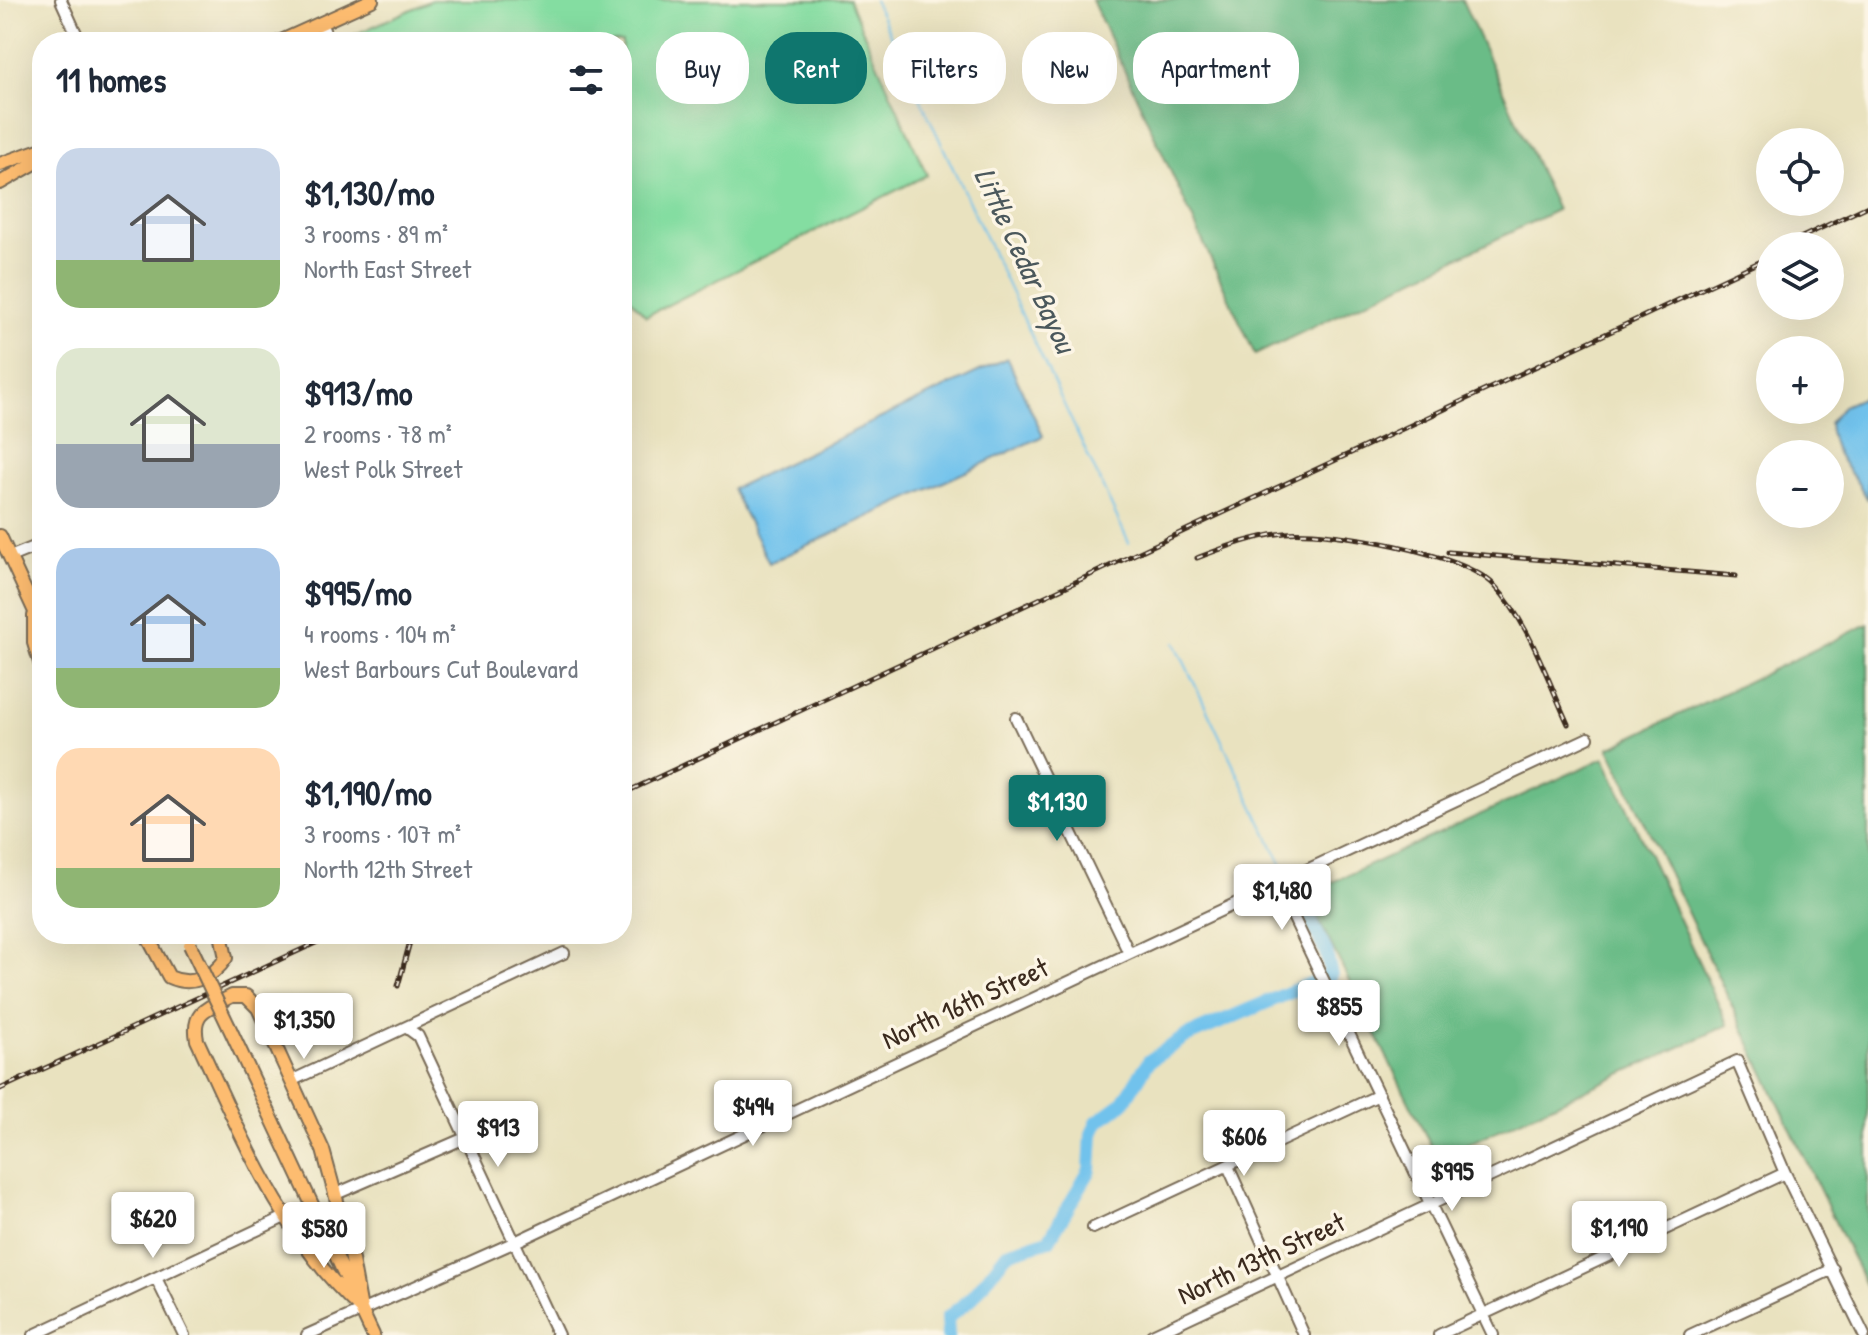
<!DOCTYPE html>
<meta charset="utf-8">
<style>
:root{--surface:#fff;--page:#f6f6f7;--text:#1f2937;--muted:#747a83;--accent:#0f766e}
body{margin:0;font-family:"Patrick Hand",sans-serif;background:var(--page);color:var(--text);height:100vh;display:flex;flex-direction:column;font-size:30px;white-space:nowrap}
*{box-sizing:border-box;margin:0}
p{font-size:26px;color:var(--muted)}
.icon{flex:none;width:44px;height:44px;fill:none;stroke:currentColor;stroke-width:2;stroke-linecap:round;stroke-linejoin:round}
.map{position:relative;flex:1;overflow:hidden}
.details{position:absolute;left:32px;top:32px;width:600px;height:912px;display:flex;flex-direction:column;background:var(--surface);border-radius:32px;box-shadow:0 8px 32px #0002}
.details>*{flex:none}
.top-card{position:absolute;left:656px;top:32px;width:760px;height:72px;display:flex;gap:16px}
.tools{position:absolute;left:1756px;top:128px;display:grid;gap:16px}
.tools a{display:grid;place-items:center;width:88px;height:88px;border-radius:50%;background:var(--surface);box-shadow:0 8px 32px #0002;font-size:40px}
.price{position:absolute;translate:-50% -68px;padding:0 18px;border-radius:8px;background:#fff;color:#222;font-size:26px;line-height:52px;filter:drop-shadow(0 2px 4px #0008)}
.price::after{content:'';position:absolute;left:50%;top:48px;width:24px;height:18px;margin-left:-12px;background:inherit;clip-path:polygon(0 0,100% 0,50% 100%)}
.price.active{background:var(--accent);color:#fff}
ul{padding:0;list-style:none}
li{display:flex;align-items:center;gap:24px;height:200px;padding:0 24px}
li span{display:grid;place-items:center;flex:none;width:224px;height:160px;border-radius:24px;color:#555}
li>.icon{margin-inline-start:auto}
span .icon{width:96px;height:96px;fill:#fffc;stroke-width:1}
li b{font-size:34px}
h2{display:flex;justify-content:space-between;align-items:center;height:96px;padding:0 24px;font-size:34px}
.tag{padding:0 28px;border-radius:32px;background:var(--surface);box-shadow:0 8px 32px #0002;font-size:28px;line-height:72px}
.tag.active{background:var(--accent);color:#fff}
.map>svg:first-child{display:block}
.green{fill:#84dda1;stroke:#608460;stroke-width:2}
.forest{fill:#6bbc87;stroke:#537352;stroke-width:2}
.water{fill:#71c2ec;stroke:#567685;stroke-width:2}
.lines{fill:none;stroke-linecap:round;stroke-linejoin:round}
.stream{stroke:#71c2ec;stroke-width:2}
.river{stroke:#71c2ec;stroke-width:14}
.minor-casing{stroke:#786a56;stroke-width:14}
.major-casing{stroke:#786a56;stroke-width:16}
.minor{stroke:#fff;stroke-width:10}
.major{stroke:#fdbc70;stroke-width:12}
.rail-casing{stroke:#3b2a1e;stroke-width:5}
.rail{stroke:#fcf5e5;stroke-width:2;stroke-dasharray:6;stroke-linecap:butt}
.major-bridge-casing{stroke:#786a56;stroke-width:16;stroke-linecap:butt}
.major-bridge{stroke:#fdbc70;stroke-width:12}
.labels{text-anchor:middle;stroke-width:7;stroke-linejoin:round;paint-order:stroke}
.street-label{font-size:28px;fill:#3b2a1e;stroke:#fcf5e5}
.water-label{font-size:30px;font-style:italic;fill:#4b585c;stroke:#fcf5e5}
</style>
<div class="map">
<svg width="1868" height="1335" viewBox="0 0 1868 1335">
<rect width="100%" height="100%" fill="#fcf5e5"/>
<filter id="ink" filterUnits="userSpaceOnUse"><feTurbulence type="fractalNoise" baseFrequency=".0125" numOctaves="2"/><feDisplacementMap in="SourceGraphic" scale="16" xChannelSelector="R" yChannelSelector="G"/><feConvolveMatrix kernelMatrix="1 2 1 2 8 2 1 2 1" color-interpolation-filters="sRGB"/></filter>
<filter id="wash" filterUnits="userSpaceOnUse"><feTurbulence type="fractalNoise" baseFrequency=".006" numOctaves="4" result="noise"/><feDisplacementMap in="SourceGraphic" scale="32" xChannelSelector="R" yChannelSelector="G"/><feGaussianBlur stdDeviation="1.8" result="paint"/><feColorMatrix in="noise" values="0 0 0 0 0 0 0 0 0 0 0 0 0 0 0 0 0 1.4 0 .05"/><feComposite in="paint" operator="in"/></filter>
<g filter="url(#wash)">
<rect width="100%" height="100%" fill="#e9e2bf"/>
<path class="green" d="M432 0H849L927 175 646 316 622 290V42H347L345 39Z"/>
<path class="forest" d="M1092 0H1462L1557 210 1255 355Z
M1868 624V1291L1609 748Z
M1604 758 1728 1025 1437 1158 1306 894Z"/>
<path class="water" d="M1007 358 1043 436 769 563 732 489Z
M1868 395V500C1853 470 1832 460 1829 423L1843 406Z"/>
<g class="lines">
<path class="stream" d="M874 0 1129 543
M1175 643 1285 872"/>
<path class="river" d="M948 1335 947 1318 972 1298 1007 1253 1049 1240 1090 1170 1092 1134 1097 1122 1123 1103 1149 1061 1185 1037 1331 975 1326 952 1293 885"/>
</g>
</g>
<g filter="url(#ink)">
<g class="lines">
<g class="minor-casing">
<path id="minor" d="M61 0 80 42
M321 23 329 42
M10 557 42 544
M1016 718 1129 953
M1277 883 1493 1335
M407 1028 418 1036 558 1335
M293 1080 564 953
M1228 1166 1304 1335
M336 1194 465 1138
M1093 1228 1379 1095
M156 1278 184 1335
M34 1335 287 1216
M307 1335 515 1242 1588 738
M1152 1335 1737 1061 1785 1173 1864 1335
M1439 1335 1785 1173
M1690 1335 1833 1269"/>
</g>
<g class="major-casing">
<path id="major" d="M279 42 372 0
M0 164 42 149
M0 183 42 159
M0 536 42 627
M34 616V643L42 669
M146 934 169 977C191 987 213 978 226 958L221 934
M232 996H246L258 1008 323 1150 350 1249 361 1309C283 1239 241 1134 197 1040 191 1010 209 1008 232 996Z
M229 1027 373 1335"/>
</g>
<use href="#minor" class="minor"/>
<use href="#major" class="major"/>
<g class="rail-casing">
<path id="rail" d="M1783 246 1868 206
M1448 552 1736 576
M1197 558C1226 547 1254 536 1285 533 1329 529 1464 553 1494 585 1529 622 1547 679 1568 724
M622 794 1770 257
M398 986 412 934
M0 1089 335 934"/>
</g>
<use href="#rail" class="rail"/>
<g class="major-bridge-casing">
<path id="major-bridge" d="M190 945 229 1027"/>
</g>
<use href="#major-bridge" class="major-bridge"/>
</g>
</g>
<g class="labels">
<g class="street-label">
<text transform="translate(965 1003) rotate(-25)" y="10">North 16th Street</text>
<text transform="translate(1261 1258) rotate(-25)" y="10">North 13th Street</text>
</g>
<g class="water-label">
<text transform="translate(1025 260) rotate(65)" y="10">Little Cedar Bayou</text>
</g>
</g>
</svg>
<div class="tools">
<a><svg class="icon" aria-label="locate" viewBox="0 0 24 24"><circle cx="12" cy="12" r="6"/><path d="M12 2v4M12 18v4M2 12h4M18 12h4"/></svg></a>
<a><svg class="icon" aria-label="layers" viewBox="0 0 24 24"><path d="M12 4l9 5-9 5-9-5zM3 14l9 5 9-5"/></svg></a>
<a>+</a>
<a>−</a>
</div>
<b class="price active" style="left:1057px;top:843px">$1,130</b>
<b class="price" style="left:1282px;top:932px">$1,480</b>
<b class="price" style="left:1339px;top:1048px">$855</b>
<b class="price" style="left:304px;top:1061px">$1,350</b>
<b class="price" style="left:753px;top:1148px">$494</b>
<b class="price" style="left:498px;top:1169px">$913</b>
<b class="price" style="left:1244px;top:1178px">$606</b>
<b class="price" style="left:1452px;top:1213px">$995</b>
<b class="price" style="left:153px;top:1260px">$620</b>
<b class="price" style="left:1619px;top:1269px">$1,190</b>
<b class="price" style="left:324px;top:1270px">$580</b>
<div class="top-card">
<a class="tag">Buy</a>
<a class="tag active">Rent</a>
<a class="tag">Filters</a>
<a class="tag">New</a>
<a class="tag">Apartment</a>
</div>
<section class="details">
<h2>11 homes<svg class="icon" aria-label="filters" viewBox="0 0 24 24"><path d="M4 7h16M4 17h16"/><circle cx="9" cy="7" r="2"/><circle cx="15" cy="17" r="2"/></svg></h2>
<ul>
<li><span style="background:linear-gradient(#c9d6e8 70%,#8fb573 0)"><svg class="icon" aria-label="home" viewBox="0 0 24 24"><path d="M3 11l9-7 9 7M6 9v11h12V9"/></svg></span><div><b>$1,130/mo</b><p>3 rooms · 89 m²</p><p>North East Street</p></div></li>
<li><span style="background:linear-gradient(#dfe7d0 60%,#9aa5b1 0)"><svg class="icon" aria-label="home" viewBox="0 0 24 24"><path d="M3 11l9-7 9 7M6 9v11h12V9"/></svg></span><div><b>$913/mo</b><p>2 rooms · 78 m²</p><p>West Polk Street</p></div></li>
<li><span style="background:linear-gradient(#a9c7e8 75%,#8fb573 0)"><svg class="icon" aria-label="home" viewBox="0 0 24 24"><path d="M3 11l9-7 9 7M6 9v11h12V9"/></svg></span><div><b>$995/mo</b><p>4 rooms · 104 m²</p><p>West Barbours Cut Boulevard</p></div></li>
<li><span style="background:linear-gradient(#ffd9b3 75%,#8fb573 0)"><svg class="icon" aria-label="home" viewBox="0 0 24 24"><path d="M3 11l9-7 9 7M6 9v11h12V9"/></svg></span><div><b>$1,190/mo</b><p>3 rooms · 107 m²</p><p>North 12th Street</p></div></li>
</ul>
</section>
</div>
